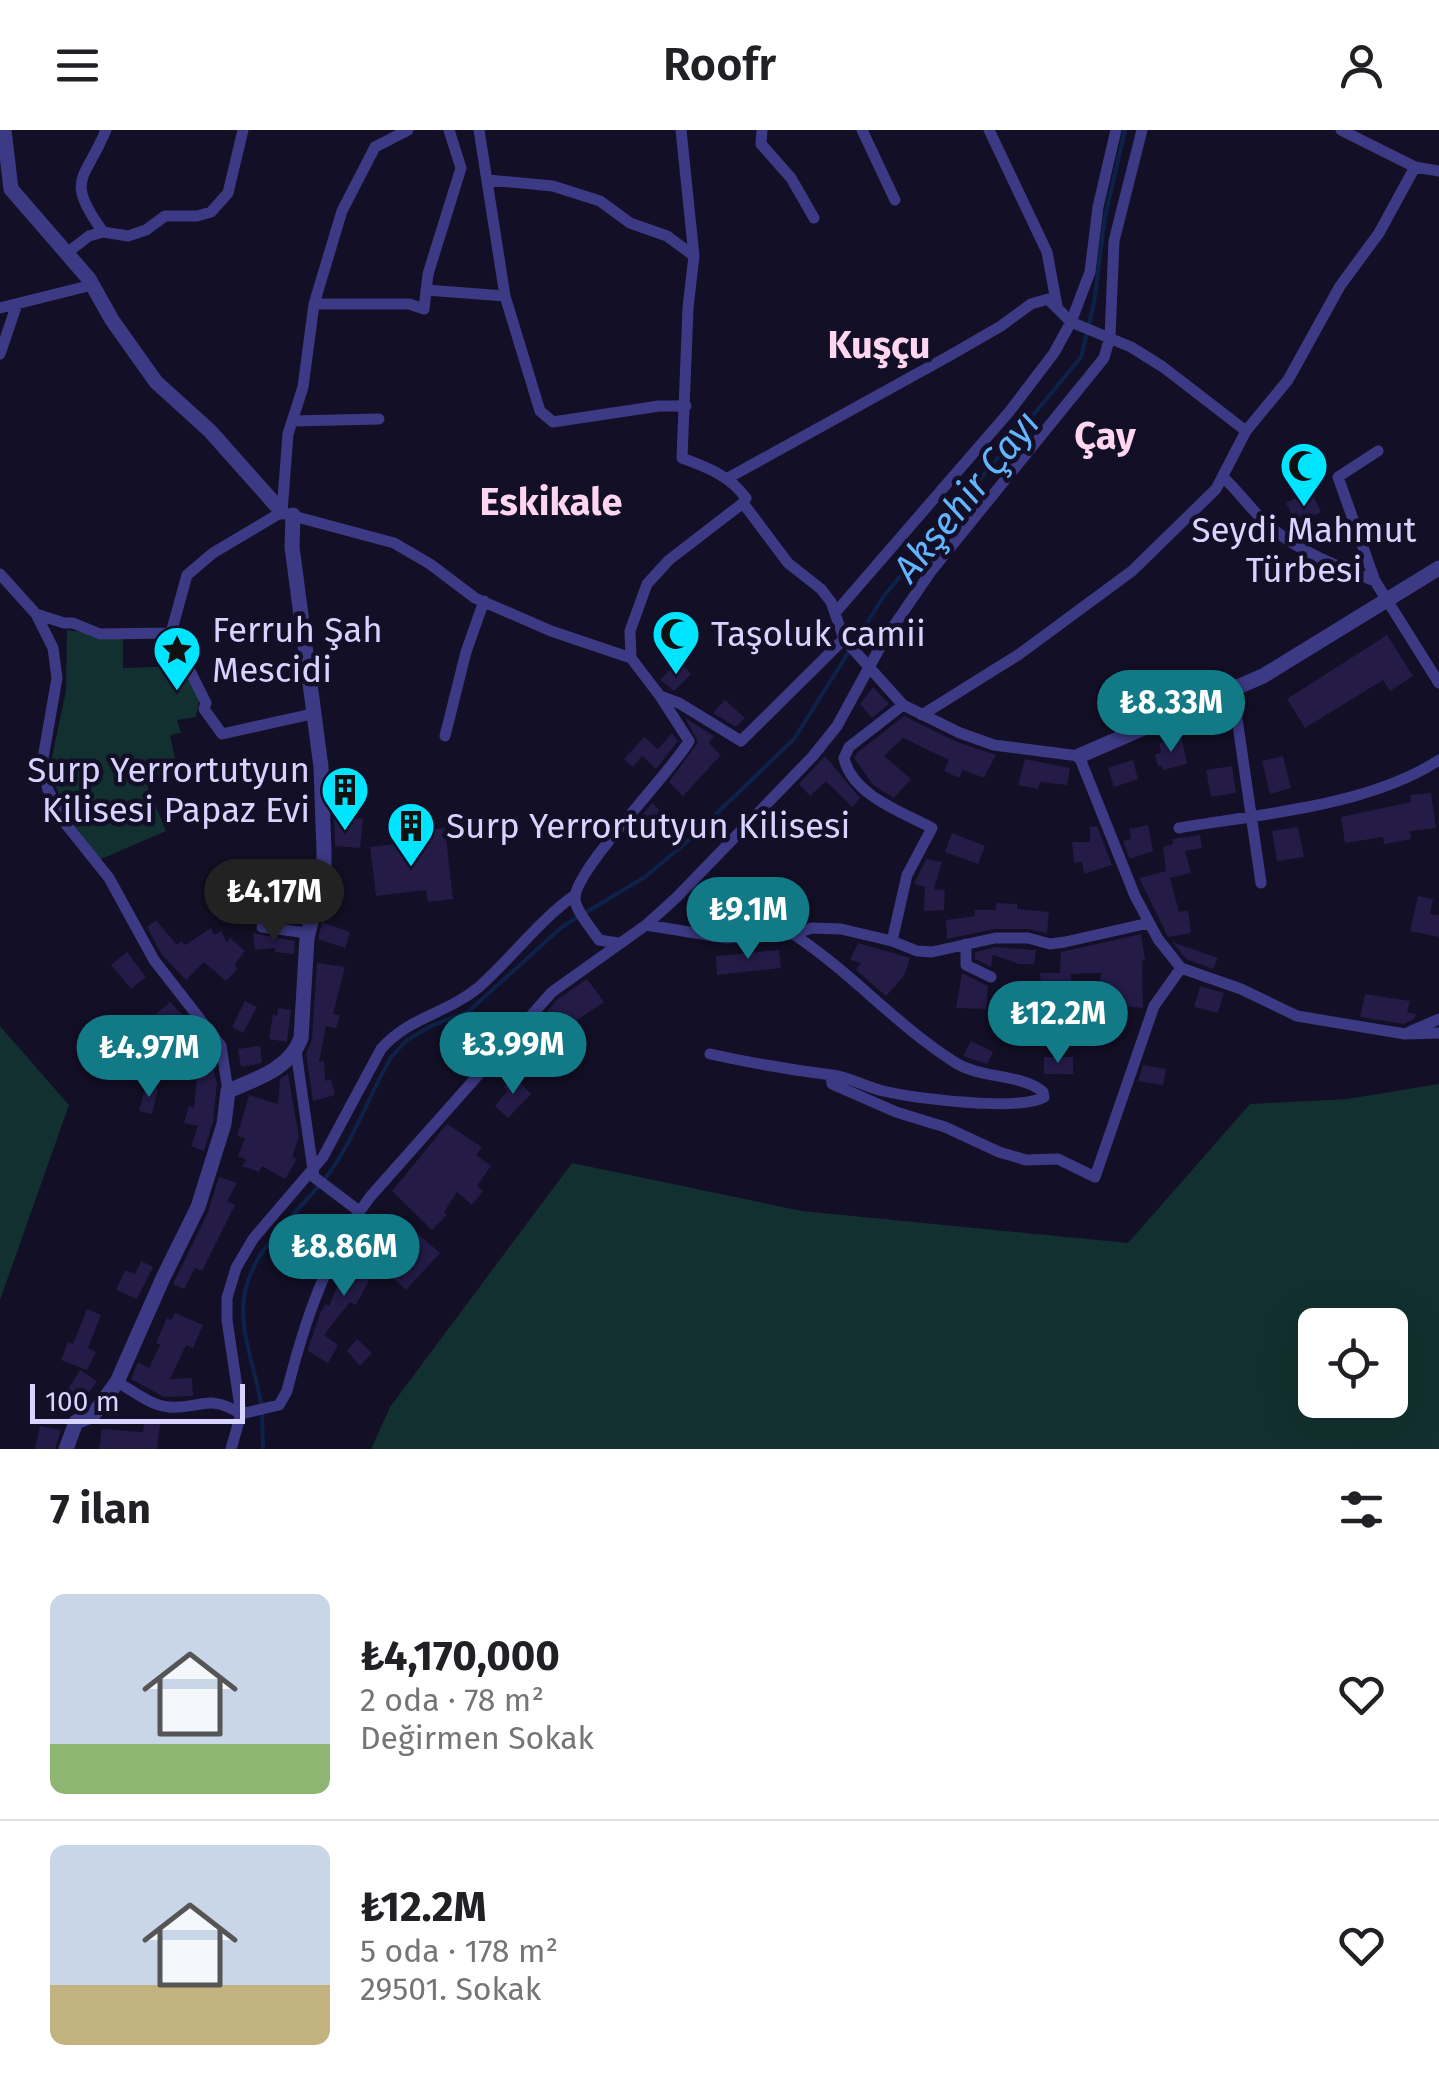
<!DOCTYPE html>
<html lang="tr">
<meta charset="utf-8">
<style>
:root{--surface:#fff;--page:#f2f2f2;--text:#202124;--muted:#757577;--line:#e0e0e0;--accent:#127987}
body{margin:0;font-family:"Fira Sans",sans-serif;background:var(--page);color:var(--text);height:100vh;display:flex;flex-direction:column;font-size:38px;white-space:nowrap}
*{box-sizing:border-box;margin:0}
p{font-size:32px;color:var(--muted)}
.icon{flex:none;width:55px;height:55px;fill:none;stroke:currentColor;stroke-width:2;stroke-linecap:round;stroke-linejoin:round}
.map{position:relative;height:1319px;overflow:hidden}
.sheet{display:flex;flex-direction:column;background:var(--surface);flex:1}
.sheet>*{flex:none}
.fabs{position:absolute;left:1298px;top:1178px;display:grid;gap:20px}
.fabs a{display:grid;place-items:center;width:110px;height:110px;border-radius:15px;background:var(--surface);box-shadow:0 10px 40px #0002;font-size:50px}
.scale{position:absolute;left:30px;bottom:25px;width:215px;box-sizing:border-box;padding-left:10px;border:5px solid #d9d4ff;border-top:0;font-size:28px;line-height:35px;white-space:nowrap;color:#d9d4ff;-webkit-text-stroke:8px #130f26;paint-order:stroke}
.price{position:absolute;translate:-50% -85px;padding:0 22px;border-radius:35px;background:var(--accent);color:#fff;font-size:32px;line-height:65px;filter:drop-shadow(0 2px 5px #0008)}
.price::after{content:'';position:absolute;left:50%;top:60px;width:30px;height:22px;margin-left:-15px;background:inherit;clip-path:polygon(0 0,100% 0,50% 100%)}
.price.selected{background:#222;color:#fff}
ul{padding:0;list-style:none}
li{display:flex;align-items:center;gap:30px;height:250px;padding:0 50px}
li+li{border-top:2px solid var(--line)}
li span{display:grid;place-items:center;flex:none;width:280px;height:200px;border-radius:15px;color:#555}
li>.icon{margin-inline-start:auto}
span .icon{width:120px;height:120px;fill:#fffc;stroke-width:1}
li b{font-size:42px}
h2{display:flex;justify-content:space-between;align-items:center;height:120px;padding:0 50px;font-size:42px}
header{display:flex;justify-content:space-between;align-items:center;height:130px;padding:0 50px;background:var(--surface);font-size:45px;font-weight:600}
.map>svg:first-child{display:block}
.green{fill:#12302f;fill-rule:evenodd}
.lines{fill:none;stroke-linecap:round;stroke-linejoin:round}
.stream{stroke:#0c2248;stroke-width:4}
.building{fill:#241b47}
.minor{stroke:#3d3a85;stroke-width:11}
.tertiary{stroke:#3d3a85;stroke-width:15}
.labels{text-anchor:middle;stroke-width:9;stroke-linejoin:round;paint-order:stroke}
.poi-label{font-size:35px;fill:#d9d4ff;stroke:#130f26;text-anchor:start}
.neighbourhood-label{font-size:38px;font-weight:bold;fill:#ffd6f0;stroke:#130f26}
.water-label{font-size:38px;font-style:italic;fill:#62b6ff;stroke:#130f26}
</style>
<header><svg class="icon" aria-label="menu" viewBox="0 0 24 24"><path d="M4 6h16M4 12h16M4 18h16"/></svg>Roofr<svg class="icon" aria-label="person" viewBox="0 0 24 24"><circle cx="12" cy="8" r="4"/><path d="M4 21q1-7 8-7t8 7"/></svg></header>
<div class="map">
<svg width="1439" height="1319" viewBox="0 0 1439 1319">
<rect width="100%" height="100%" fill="#130f26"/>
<path class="green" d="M67 500 123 506V538L186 536 200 565 196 587 177 590 181 603 170 605 177 638 145 650 166 701 99 730 69 687 49 641 66 561Z
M0 896 69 975 0 1170Z
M1439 954V1319H371L390 1277 572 1033 802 1081 1128 1113 1250 974 1347 969ZM1315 1195H1390V1270H1315Z"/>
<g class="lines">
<path class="stream" d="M261 1274C256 1239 239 1204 244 1168 251 1116 301 1082 330 1042 355 1007 370 963 392 926L407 910 431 896 469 881 563 796 645 747 689 710 794 609 884 466 1081 227 1094 173 1105 87 1125 0
M262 1284 263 1319"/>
</g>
<path class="building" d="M1311 361 1321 382 1296 394 1286 373Z
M1387 505 1413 546 1390 561 1383 550 1305 598 1287 569Z
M679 531 691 544 674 561 660 550Z
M873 557 889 574 872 588 860 574Z
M725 570 745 588 736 597 713 583Z
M904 586 957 612 996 625 984 648 963 640 959 648 944 641 949 630 903 608 884 626 911 649 894 668 873 655 854 628 857 623Z
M685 588 714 606 709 613 721 625 683 666 669 652 698 612Z
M672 603 678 611 656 639 642 626 633 637 624 629 644 607 658 619Z
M1182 609 1187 634 1163 640 1162 636 1158 637 1155 624 1161 623 1159 613Z
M825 626 860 668 852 677 826 651 810 666 799 654Z
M1283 626 1291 658 1270 664 1262 631Z
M1025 629 1070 638 1067 655 1040 652 1038 659 1018 655Z
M1133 630 1138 649 1114 657 1108 638Z
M1232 636 1236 663 1211 667 1206 640Z
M1431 663 1436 698 1410 701 1411 709 1384 714 1383 707 1345 713 1341 687 1411 672 1410 665Z
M652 673 666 686 655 698 651 695 644 703 634 694Z
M334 686 363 689 360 718 335 716Z
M1148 695 1153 721 1130 729 1123 711 1131 709 1129 699Z
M1097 696 1112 735 1084 744 1082 732 1074 733 1072 712H1090V697Z
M1298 697 1304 727 1277 731 1272 701Z
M445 698 453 769 428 772 426 760 376 766 370 717 428 710 427 700Z
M952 703 985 716 978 734 945 722Z
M1200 705 1202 718 1185 721 1191 743 1170 748 1179 782 1188 780 1191 803 1168 807 1139 748 1166 741 1163 717 1173 714 1172 709Z
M926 729 942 732 934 759 945 760 944 780 924 781 925 757 914 754Z
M1418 766 1433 769 1430 784 1439 785V807L1410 801Z
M996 773 1017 774V779L1049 782 1047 803 1028 799H995L947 809 946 790 975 786V780H996Z
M156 790 177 815 181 811 185 815 211 798 214 805 221 801 227 813 230 808 245 821 234 835 238 838 226 851 204 832 186 850 162 825 147 797Z
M322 792 350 802 345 818 318 809Z
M253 803 295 811 294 824 275 822V818L255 820Z
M1141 804 1145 830 1142 831 1143 878 1097 873 1101 843 1071 844 1072 858H1041L1040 843H1060L1061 822Z
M1172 812 1218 828 1213 839 1186 829Z
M858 813 910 828 904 846 886 866 856 840 861 833 850 830Z
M996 817 1036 820 1034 834H1019L993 825 991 837 975 829V822Z
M779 820 781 838 717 845 716 826Z
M127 822 146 847 131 859 111 835Z
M317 833 345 837 333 884 340 885 336 898 326 896 319 932 324 931 325 951 331 949 335 965 313 971 306 924 312 909Z
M962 843 988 856 986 879 956 878Z
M587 849 604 872 568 896 575 913 548 926 536 894 558 869Z
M1200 856 1224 863 1218 883 1194 877Z
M1365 864 1410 871 1407 882 1416 884 1414 889 1404 894 1360 887Z
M245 871 257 877 243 903 232 897Z
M170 872 194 897 190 900 191 918 207 916 217 953 213 992 204 1021 191 1016 198 996 184 993 189 976 194 978 198 934 176 938 173 916 162 925 137 891 147 884 150 889Z
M278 878 291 880 287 912 269 909 273 884 277 886Z
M971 911 993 922 987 934 963 926Z
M260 916 262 933 241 937 238 919Z
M1044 927H1073V944H1044Z
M1143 935 1166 939 1163 955 1138 951Z
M288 944 299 1008 292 1027 297 1029 285 1049 262 1036 259 1042 242 1036 246 1030 238 1026 245 1008 237 1006 249 965 278 974 280 949Z
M514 946 531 964 508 988 495 976 507 961 504 957Z
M145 957 158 959 152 984 139 981Z
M447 994 482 1017 476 1025 491 1036 477 1056 483 1061 472 1075 457 1062 444 1082 447 1085 432 1100 392 1061Z
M219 1047 237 1053 227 1071 235 1075 202 1141 195 1138 184 1159 173 1154 208 1082Z
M419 1105 440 1123 406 1160 386 1142Z
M364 1110 382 1126 356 1175 350 1172 324 1205 338 1215 328 1233 308 1221 310 1213 321 1181 326 1174 329 1176 348 1132 352 1134Z
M141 1131 153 1137 137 1169 116 1160 125 1140 135 1144Z
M87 1179 101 1185 88 1218 96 1222 87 1240 61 1230 68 1212 73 1214Z
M175 1183 203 1195 193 1218 186 1215 170 1249 192 1248 193 1266 164 1267 131 1249 138 1232 149 1238 160 1215 156 1213 167 1188 171 1190Z
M357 1209 372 1223 360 1236 347 1221Z
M80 1240 97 1251 84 1270 68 1259Z
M144 1294H160L157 1319H99L102 1299 143 1302Z
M40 1296 61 1300 55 1319H35Z"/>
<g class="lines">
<path class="minor" d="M479 0 505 166 540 281 553 292 659 276H686
M681 0 694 126 688 178 682 328C708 338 729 345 746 368L743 373 788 433 821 459 831 472 844 509 903 575 960 603 994 615 1079 626 1135 766 1158 809 1181 838 1241 859 1297 886 1405 904 1439 903
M762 0 761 14 791 48 814 88
M862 0 895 70
M989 0 1047 122 1057 176
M1341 0 1415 37 1439 41
M488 50 553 56 600 71 630 93 667 106 694 126
M103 102C64 48 85 51 106 0
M68 122 89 106 103 102 128 106 146 100 165 86H197L211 82 228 63 243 0
M426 160 505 166
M314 174H409L424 179 428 144 461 38 449 0
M0 178 92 155
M0 224 17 174
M292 291 379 289
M1378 321 1338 347 1375 451 1439 553
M728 348 949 226 1001 196 1031 174 1048 169 1071 192 1131 217 1163 237 1246 301
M1224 348C1240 363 1252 381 1268 395 1299 422 1337 436 1375 451
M743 373 669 430 647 454 630 501 631 528 660 566 679 573 741 611 844 509
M282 382 288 304 303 257 314 174 342 81 375 17 408 0
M282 382 213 423 187 445 171 503 206 573 204 579 222 604 312 584
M286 384 394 413 430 434 475 468 551 501 631 528
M0 444 36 484 64 493H73L100 504 171 503
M835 483 1009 282 1054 223 1071 192 1090 142 1098 77 1116 0
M36 484 53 518 57 548 42 634 48 660 65 693 109 748 154 830 221 916 228 961
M1233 561 1261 753
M922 585 1018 525 1132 441 1216 359 1246 301 1288 250 1340 156 1379 103 1415 37
M445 606 466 522 484 471
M1179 698C1260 684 1369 676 1439 630
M646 795 726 808 793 804 812 798 841 799 892 811 917 821 932 822 995 808H1028L1050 814 1065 812 1149 793
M262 797 308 803
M892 811 907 745 932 698C902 682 852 665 844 628L849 617 903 575
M618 813 599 810C592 799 576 782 575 769 573 741 671 643 689 611L660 566
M966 814V835L991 847
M1409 902 1439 889
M296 921 314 1047 359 1081
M710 924C751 933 791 940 832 945 849 947 866 957 883 961 914 968 1020 982 1044 967L1043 962C1023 944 982 949 956 933 897 896 851 842 793 804
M831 945 832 954 896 982 945 997 999 1022 1026 1030 1058 1029 1095 1047 1154 876 1181 838
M117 1252C132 1260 151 1276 169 1277 202 1279 207 1263 241 1284L279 1275 287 1261C304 1193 327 1123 370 1067L552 862 646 795 677 767 813 626 837 596 884 510 932 440 1104 228 1110 207 1114 111 1142 0
M231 1319 241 1284 227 1190V1168L236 1138 253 1109 323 1027 381 919C410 886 447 884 479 857 512 828 539 790 575 765"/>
<path class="tertiary" d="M4 0 11 59 89 149 112 190 156 252 210 301 282 382
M1079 626 1263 546 1439 438
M66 1319 76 1292 93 1285 117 1252 163 1148 198 1077 224 994 228 961C256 949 290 939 301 908L307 808 324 739V722L321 637 292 417 293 385"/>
</g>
<defs>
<g id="mosque-pin" transform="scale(2.5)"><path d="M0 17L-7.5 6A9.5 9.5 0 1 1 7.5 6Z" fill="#00e5ff" stroke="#130f26"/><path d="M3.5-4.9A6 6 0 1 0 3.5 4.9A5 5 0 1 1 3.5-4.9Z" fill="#111"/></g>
<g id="sight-pin" transform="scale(2.5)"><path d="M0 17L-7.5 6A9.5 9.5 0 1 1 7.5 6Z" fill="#00e5ff" stroke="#130f26"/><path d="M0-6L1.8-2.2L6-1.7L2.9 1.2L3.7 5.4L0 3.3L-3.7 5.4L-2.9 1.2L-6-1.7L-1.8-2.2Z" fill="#111"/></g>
<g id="building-pin" transform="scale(2.5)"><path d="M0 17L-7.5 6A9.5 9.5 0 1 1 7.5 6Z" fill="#00e5ff" stroke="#130f26"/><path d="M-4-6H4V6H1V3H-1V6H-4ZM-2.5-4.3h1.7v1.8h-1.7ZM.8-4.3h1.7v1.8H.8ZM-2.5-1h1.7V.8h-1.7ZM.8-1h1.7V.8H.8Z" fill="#111"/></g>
</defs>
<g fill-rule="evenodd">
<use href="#mosque-pin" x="1304" y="336"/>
<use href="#mosque-pin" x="676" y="504"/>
<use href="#sight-pin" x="177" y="520"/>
<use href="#building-pin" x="345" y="660"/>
<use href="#building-pin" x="411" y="696"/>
</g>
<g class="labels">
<g class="poi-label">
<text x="1304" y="412" text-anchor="middle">Seydi Mahmut<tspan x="1304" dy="40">Türbesi</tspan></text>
<text x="212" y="512">Ferruh Şah<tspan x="212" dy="40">Mescidi</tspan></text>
<text x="711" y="516">Taşoluk camii</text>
<text x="310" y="652" text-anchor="end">Surp Yerrortutyun<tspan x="310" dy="40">Kilisesi Papaz Evi</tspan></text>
<text x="446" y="708">Surp Yerrortutyun Kilisesi</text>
</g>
<g class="neighbourhood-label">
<text x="879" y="228">Kuşçu</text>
<text x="1105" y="319">Çay</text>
<text x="551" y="385">Eskikale</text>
</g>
<g class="water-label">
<text transform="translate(966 366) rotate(-51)" y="13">Akşehir Çayı</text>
</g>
</g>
</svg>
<div class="fabs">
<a><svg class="icon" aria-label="locate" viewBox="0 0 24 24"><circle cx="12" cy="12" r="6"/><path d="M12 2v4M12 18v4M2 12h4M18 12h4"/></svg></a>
</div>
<div class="scale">100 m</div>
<b class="price" style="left:1171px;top:625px">₺8.33M</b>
<b class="price selected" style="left:274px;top:814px">₺4.17M</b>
<b class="price" style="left:748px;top:832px">₺9.1M</b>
<b class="price" style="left:1058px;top:936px">₺12.2M</b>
<b class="price" style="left:513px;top:967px">₺3.99M</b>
<b class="price" style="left:149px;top:970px">₺4.97M</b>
<b class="price" style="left:344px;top:1169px">₺8.86M</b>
</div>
<section class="sheet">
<h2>7 ilan<svg class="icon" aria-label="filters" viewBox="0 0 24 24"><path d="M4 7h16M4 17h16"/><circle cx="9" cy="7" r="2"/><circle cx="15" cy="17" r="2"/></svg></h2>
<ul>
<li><span style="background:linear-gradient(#c9d6e8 75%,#8fb573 0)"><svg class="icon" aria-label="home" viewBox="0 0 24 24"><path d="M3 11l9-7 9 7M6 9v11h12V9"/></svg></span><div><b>₺4,170,000</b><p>2 oda · 78 m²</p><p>Değirmen Sokak</p></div><svg class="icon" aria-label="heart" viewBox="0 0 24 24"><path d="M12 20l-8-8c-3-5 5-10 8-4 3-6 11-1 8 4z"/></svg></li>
<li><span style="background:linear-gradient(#c9d6e8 70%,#c2b280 0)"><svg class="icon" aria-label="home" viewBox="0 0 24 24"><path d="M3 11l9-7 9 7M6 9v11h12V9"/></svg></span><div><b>₺12.2M</b><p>5 oda · 178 m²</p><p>29501. Sokak</p></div><svg class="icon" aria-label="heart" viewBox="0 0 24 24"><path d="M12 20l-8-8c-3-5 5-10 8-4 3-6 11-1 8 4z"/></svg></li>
</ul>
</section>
